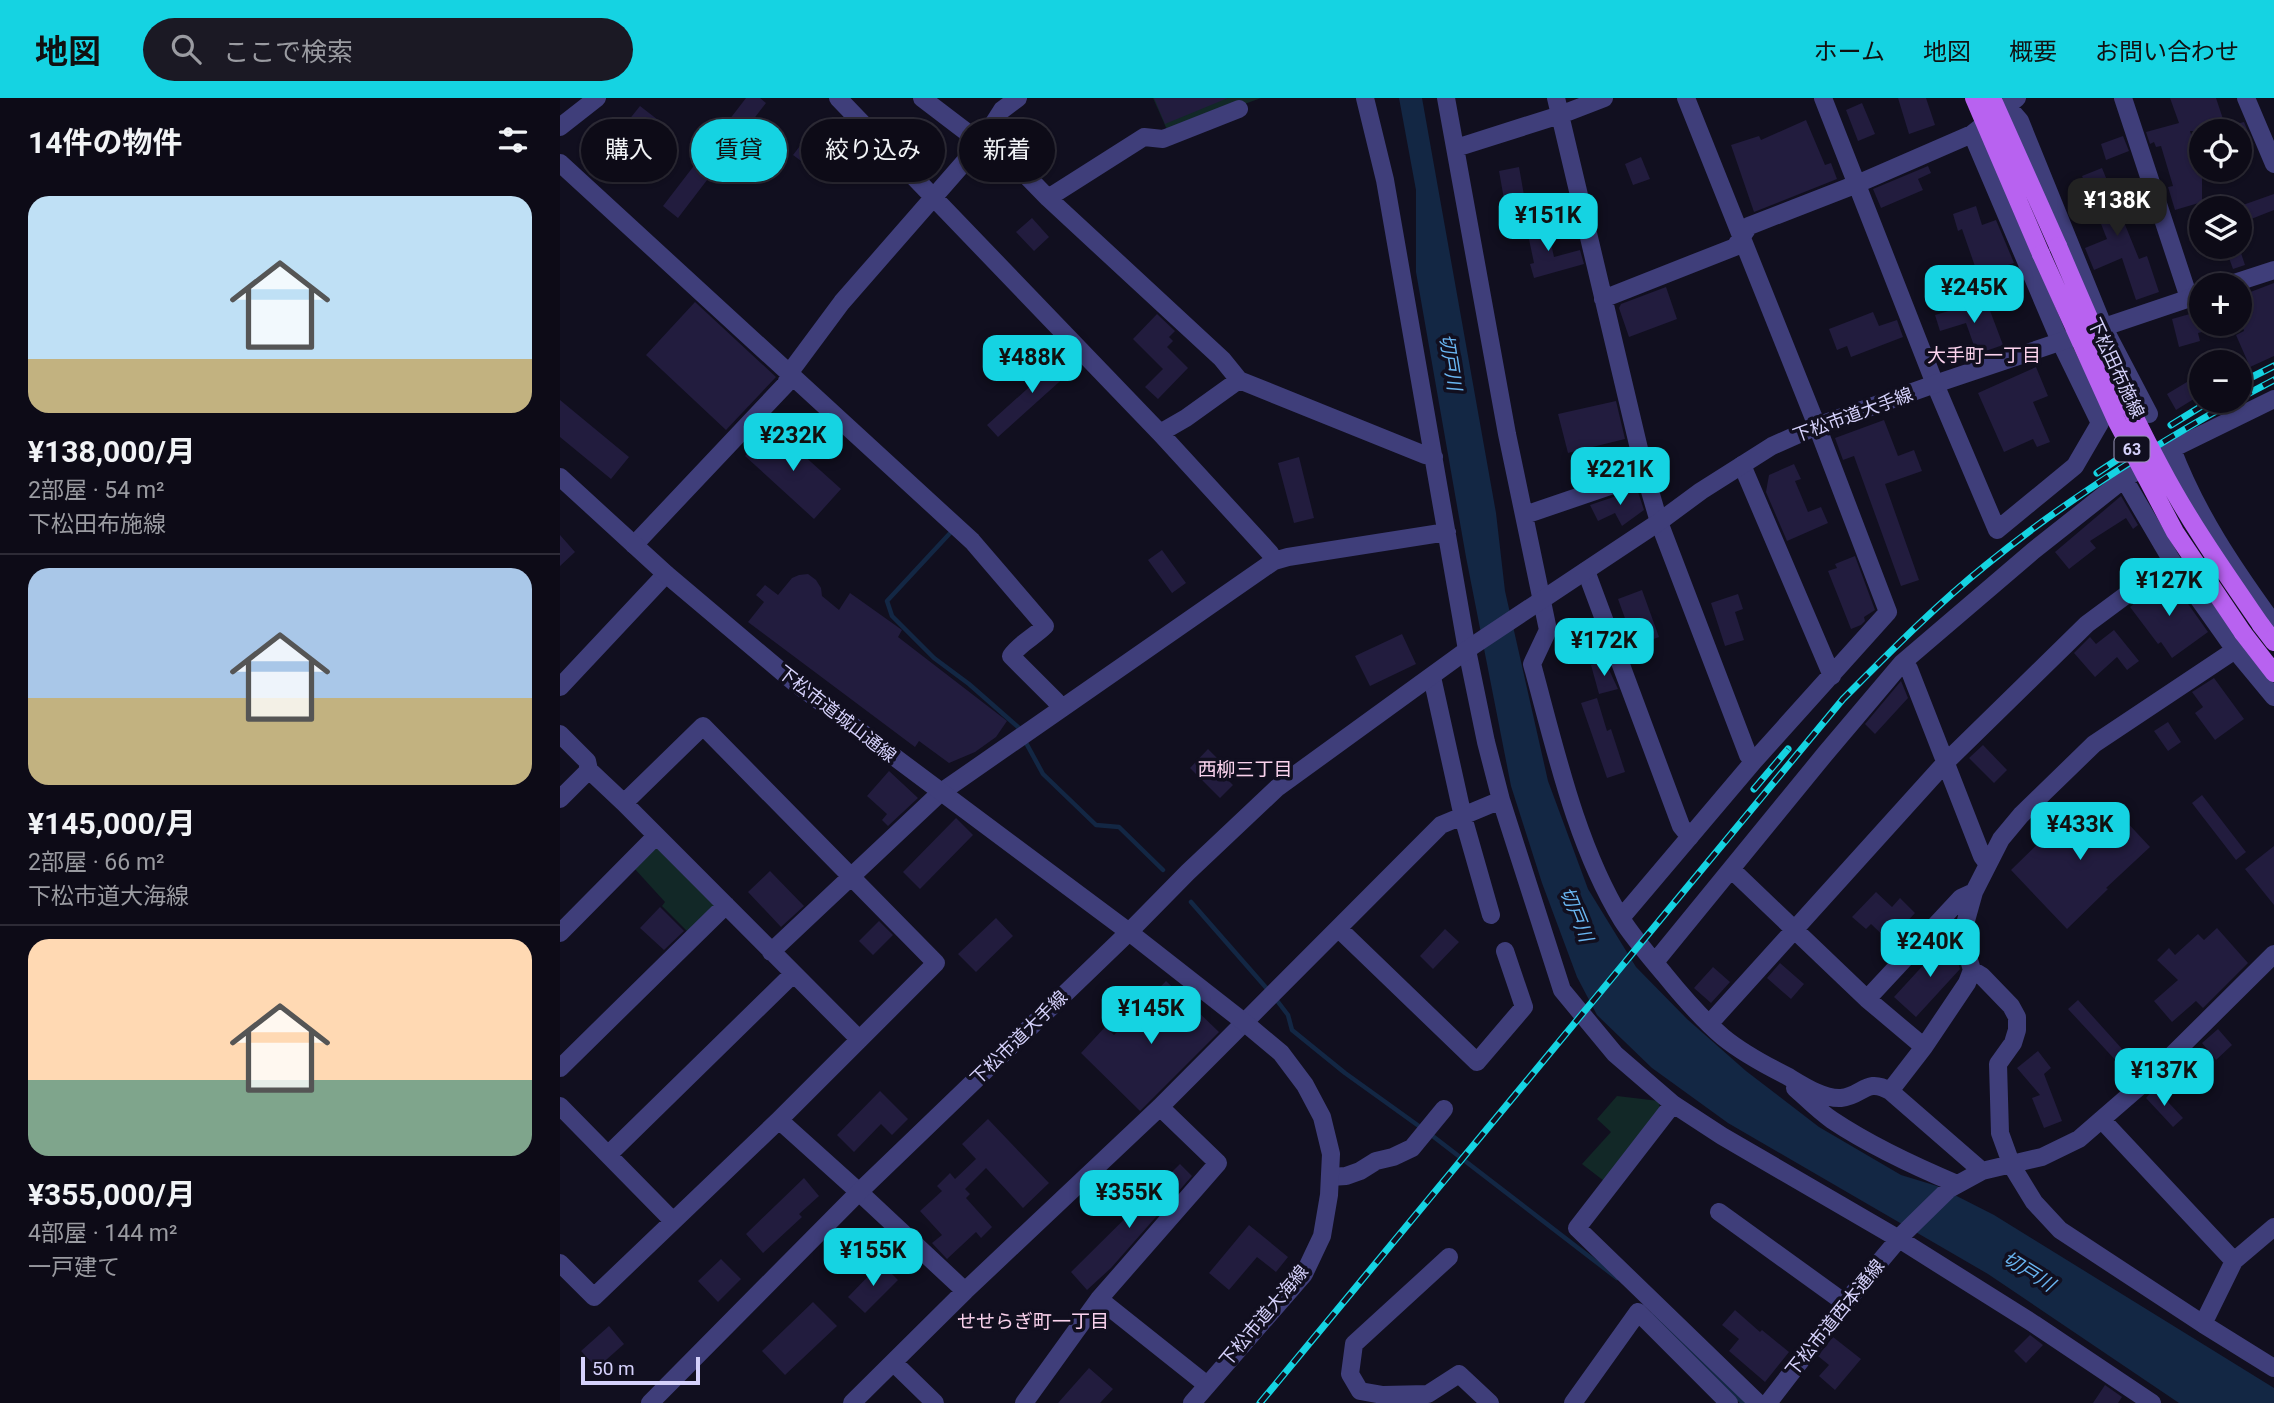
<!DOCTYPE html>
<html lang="ja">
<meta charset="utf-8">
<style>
:root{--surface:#0d0b17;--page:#1b1924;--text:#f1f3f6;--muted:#9a9ba1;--line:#2d2b36;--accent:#15d3e2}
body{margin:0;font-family:Roboto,"Noto Sans JP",sans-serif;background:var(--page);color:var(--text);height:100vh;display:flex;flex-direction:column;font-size:26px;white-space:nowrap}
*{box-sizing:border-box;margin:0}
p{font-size:23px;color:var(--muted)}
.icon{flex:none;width:38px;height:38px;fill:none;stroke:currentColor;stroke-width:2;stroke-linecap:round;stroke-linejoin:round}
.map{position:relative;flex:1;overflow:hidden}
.drawer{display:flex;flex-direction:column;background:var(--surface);width:560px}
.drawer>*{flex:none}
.top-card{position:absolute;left:21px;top:21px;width:665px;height:63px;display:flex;gap:14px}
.tools{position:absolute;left:1629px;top:21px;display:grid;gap:14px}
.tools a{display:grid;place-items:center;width:63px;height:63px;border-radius:50%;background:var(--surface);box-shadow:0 2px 5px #0004,0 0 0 2px var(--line);font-size:35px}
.scale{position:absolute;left:21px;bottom:18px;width:119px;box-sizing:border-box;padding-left:7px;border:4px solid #d5d1fb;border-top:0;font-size:19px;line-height:24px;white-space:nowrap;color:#d5d1fb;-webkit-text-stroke:5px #110f1f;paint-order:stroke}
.price{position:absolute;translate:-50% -60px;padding:0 16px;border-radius:14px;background:var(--accent);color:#111;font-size:23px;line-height:46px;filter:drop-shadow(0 2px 4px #0008)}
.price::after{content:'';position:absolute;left:50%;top:42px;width:21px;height:16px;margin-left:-10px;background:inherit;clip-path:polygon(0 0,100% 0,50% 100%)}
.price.on{background:#222;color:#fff}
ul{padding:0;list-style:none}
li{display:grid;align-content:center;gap:14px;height:371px;padding:0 28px}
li+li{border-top:2px solid var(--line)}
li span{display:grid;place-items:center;height:217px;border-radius:21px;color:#555}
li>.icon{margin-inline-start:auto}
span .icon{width:126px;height:126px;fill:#fffc;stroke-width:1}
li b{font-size:30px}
h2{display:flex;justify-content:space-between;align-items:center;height:84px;padding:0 28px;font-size:30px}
.pill{padding:0 24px;border-radius:32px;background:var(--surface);box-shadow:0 2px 5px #0004,0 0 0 2px var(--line);font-size:24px;line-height:63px}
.pill.on{background:var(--accent);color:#111}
header{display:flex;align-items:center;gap:42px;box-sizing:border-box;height:98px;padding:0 35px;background:var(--accent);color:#111}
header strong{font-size:33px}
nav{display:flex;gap:38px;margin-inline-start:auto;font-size:24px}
.search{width:490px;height:63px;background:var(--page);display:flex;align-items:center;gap:18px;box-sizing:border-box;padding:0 24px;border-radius:38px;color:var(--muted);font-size:26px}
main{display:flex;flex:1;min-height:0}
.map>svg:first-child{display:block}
.green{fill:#122827}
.water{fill:#132744}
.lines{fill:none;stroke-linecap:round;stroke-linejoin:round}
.stream{stroke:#132744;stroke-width:4.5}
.building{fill:#221c3e}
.minor{stroke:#3f3e7a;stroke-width:18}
.tertiary{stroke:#3f3e7a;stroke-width:18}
.primary{stroke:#b862f0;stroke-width:18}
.rail-casing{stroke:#15d3e2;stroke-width:7}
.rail{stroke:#110f1f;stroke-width:4.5;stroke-dasharray:13;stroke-linecap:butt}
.primary-bridge{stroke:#b862f0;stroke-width:18}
.labels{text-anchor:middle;stroke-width:7;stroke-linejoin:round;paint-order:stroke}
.shield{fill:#110f1f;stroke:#9a97b9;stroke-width:2}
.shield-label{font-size:16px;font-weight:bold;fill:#d5d1fb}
.street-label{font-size:18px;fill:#d5d1fb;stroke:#110f1f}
.neighbourhood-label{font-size:19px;fill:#fbd3ed;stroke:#110f1f}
.water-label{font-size:19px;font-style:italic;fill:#69b5f1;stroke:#110f1f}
</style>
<header>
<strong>地図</strong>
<div class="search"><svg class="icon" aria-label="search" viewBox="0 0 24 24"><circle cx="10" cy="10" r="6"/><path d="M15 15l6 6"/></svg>ここで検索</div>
<nav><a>ホーム</a><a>地図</a><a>概要</a><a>お問い合わせ</a></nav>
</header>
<main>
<section class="drawer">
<h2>14件の物件<svg class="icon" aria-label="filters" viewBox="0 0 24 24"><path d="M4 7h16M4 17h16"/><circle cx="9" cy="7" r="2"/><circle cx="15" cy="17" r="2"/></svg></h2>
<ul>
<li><span style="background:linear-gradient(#bfe0f5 75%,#c2b280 0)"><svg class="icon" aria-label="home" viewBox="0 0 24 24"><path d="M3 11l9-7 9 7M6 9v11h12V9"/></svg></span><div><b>¥138,000/月</b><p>2部屋 · 54 m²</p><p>下松田布施線</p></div></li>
<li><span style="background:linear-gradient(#a9c7e8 60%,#c2b280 0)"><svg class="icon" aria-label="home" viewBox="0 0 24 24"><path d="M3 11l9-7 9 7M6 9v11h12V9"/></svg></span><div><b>¥145,000/月</b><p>2部屋 · 66 m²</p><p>下松市道大海線</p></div></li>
<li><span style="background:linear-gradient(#ffd9b3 65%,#7fa58c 0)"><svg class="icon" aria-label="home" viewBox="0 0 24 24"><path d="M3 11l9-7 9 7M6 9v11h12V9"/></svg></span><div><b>¥355,000/月</b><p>4部屋 · 144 m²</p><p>一戸建て</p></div></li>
</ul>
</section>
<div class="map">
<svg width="1714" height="1305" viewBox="0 0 1714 1305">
<rect width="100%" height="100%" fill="#110f1f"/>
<path class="green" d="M593 0H701L608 34Z
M96 748 156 806 128 834 102 808 105 804 74 770Z
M1057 998 1099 1003 1100 1014 1044 1083 1022 1066 1051 1034 1037 1021Z"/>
<path class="water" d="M839 0H862L936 415 945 493 988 683 1028 791 1076 869 1127 921 1186 973 1259 1029 1341 1077 1377 1088 1434 1117 1714 1290V1305H1619L1428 1176 1168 1025 1092 970 1037 917 1017 879 982 785 951 688 906 459 856 174V92Z"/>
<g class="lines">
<path class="stream" d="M390 431 392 433 327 503 332 518 374 560 409 586 458 629 461 635
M465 643 483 676 536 727 559 729 603 772
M631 804 709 893
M715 900 728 917 732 932 785 975 863 1031
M870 1036 1057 1180
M1093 1216 1183 1305"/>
</g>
<path class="building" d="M186 0H200L206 5 118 120 103 108Z
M594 0H668L605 26Z
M1338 0H1366L1375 27 1349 36Z
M1610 0H1656L1667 33H1630L1642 74V104L1615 112 1608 89 1613 88 1601 48 1596 49 1594 44 1590 46 1586 34 1619 25Z
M1302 5 1315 36 1298 43 1286 12Z
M80 8 102 25 86 46 64 28Z
M1246 22 1265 67 1271 65 1277 81 1194 114 1171 47 1199 38 1201 42Z
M1684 24 1691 41 1680 45V25Z
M1563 38 1569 53 1546 62 1541 46Z
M243 44 278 69 268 83 233 57Z
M1081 59 1090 81 1073 87 1065 66Z
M1368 68 1371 75 1358 81 1363 92 1321 110 1313 91Z
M959 69 967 114 947 118 939 73Z
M1542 70 1579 161 1587 158 1599 194 1576 202 1562 160 1534 172 1525 150 1547 141 1522 78Z
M1714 96V112L1686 123 1680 108Z
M1416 108 1422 127 1436 122 1454 165 1418 177 1402 131 1398 133 1393 116Z
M472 120 489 139 474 153 456 134Z
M986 123 994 159 1020 152 1024 166 974 180 970 166 974 165 966 127Z
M1665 149H1679L1685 167 1673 171Z
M1714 185V258L1690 269 1676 237 1684 233 1680 221V198Z
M1106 189 1117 221 1069 239 1059 210 1061 206Z
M1426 202 1443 247 1417 256 1406 225 1380 233 1375 217Z
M135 204 216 279 166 332 86 257Z
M1313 214 1319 228 1337 222 1343 239 1291 259 1287 248 1277 252 1269 231Z
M1637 214 1642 234 1638 235 1640 243 1619 249 1612 221Z
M597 216 615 233 609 239 613 243 607 249 628 270 598 301 585 289 603 271 573 241Z
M507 255 518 267 438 339 427 327Z
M1476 269 1488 298 1473 304 1490 344 1477 349 1473 341 1444 354 1418 295Z
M1642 275V296L1616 312 1607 296Z
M0 302 69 359 51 381 0 339Z
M1056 303 1065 341 1008 355 998 316Z
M1324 322 1338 358 1354 352 1362 373 1325 386 1359 482 1341 488 1294 358 1283 362 1275 340Z
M211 328 281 391 254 421 185 358Z
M739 359 754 420 734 425 718 365Z
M1234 366 1241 381 1235 383 1248 414 1261 409 1268 425 1227 443 1206 394 1209 377Z
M1077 391 1084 412 1062 428 1055 415 1038 423 1030 407Z
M1561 398 1578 427 1573 431 1566 420 1530 443 1536 450 1509 471 1495 454Z
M0 437 15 454 0 468Z
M602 452 626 485 612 495 588 462Z
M1295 458 1315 512 1304 519 1305 523 1301 527 1291 531 1268 473 1277 470 1275 466Z
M248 476 256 482 261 490 262 498 279 512 290 495 342 532 338 539 447 623 436 639 415 654 389 665 359 643 355 649 188 524 204 504 196 497 205 487 218 497 232 480 239 477Z
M1609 479 1648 534 1612 560 1601 544 1598 546 1570 509Z
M1082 492 1099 539 1075 548 1058 501Z
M1178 496 1183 511 1175 514 1184 542 1165 548 1151 505Z
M1554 532 1579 563 1567 572 1557 559 1535 579 1514 555 1530 539 1536 546Z
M842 536 856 566 810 588 795 558Z
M1045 563 1058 591 1039 596 1031 567Z
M1654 580 1684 621 1655 642 1635 615 1643 609 1632 594Z
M1341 583 1348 600 1315 636 1305 626Z
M1037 600 1047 633 1051 631 1065 674 1047 680 1021 605Z
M1608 624 1621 644 1608 653 1594 633Z
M1423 647 1447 672 1434 685 1409 660Z
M648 651 667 670 661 675 673 687 660 700 630 670Z
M329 673 358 700 328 728 322 722 327 716 307 698Z
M1642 697 1686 754 1676 762 1632 705Z
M1549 705 1590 749 1546 790 1548 791 1507 831 1451 772 1494 730Z
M396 720 413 737 360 791 343 774Z
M1714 748V807L1685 771Z
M210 773 244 808 221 829 188 794Z
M1316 794 1332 809 1340 800 1355 815 1329 843 1311 826 1306 831 1292 819Z
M100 809 124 833 104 852 80 830Z
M436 820 453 838 416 874 398 856Z
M319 823 333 837 313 857 299 843Z
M1657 830 1688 865 1643 910 1636 903 1612 924 1594 903 1618 882 1597 862 1609 850 1615 857 1638 836 1644 842Z
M885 831 899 844 873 871 860 858Z
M1390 838 1394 842 1395 855 1400 871 1356 919 1334 899Z
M1220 865 1244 886 1231 901 1207 880Z
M1153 869 1170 884 1151 905 1134 890Z
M606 883 659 934 580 1013 521 955 545 929 554 937Z
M1518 902 1581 972 1572 980 1508 911Z
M1658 931 1672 947 1656 962 1642 945Z
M1478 953 1491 970 1484 976 1502 1023 1484 1030 1472 1000 1480 997 1457 970Z
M1595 990 1623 1020 1613 1029 1586 1000Z
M320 993 348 1021 332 1037 321 1026 294 1054 277 1037Z
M428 1021 489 1085 463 1110 426 1070 405 1091 410 1096 406 1100 432 1129 421 1140 416 1134 387 1161 372 1145 382 1137 360 1113 382 1093 377 1088 390 1075 395 1081 416 1061 402 1046Z
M620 1066 632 1078 551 1170 527 1192 511 1174Z
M244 1080 259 1098 239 1116 242 1119 203 1155 186 1136Z
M689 1127 728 1159 716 1174 697 1159 669 1192 649 1175Z
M161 1161 181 1181 158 1204 138 1183Z
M321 1165 338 1182 305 1215 288 1199Z
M253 1204 277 1228 225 1277 202 1253Z
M1175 1212 1200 1234 1202 1232 1229 1254 1205 1284 1169 1253 1179 1241 1162 1227Z
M49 1228 64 1246 37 1270 21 1253Z
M1470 1237 1483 1247 1466 1265 1454 1253Z
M1273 1239 1301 1261 1275 1292 1259 1278 1269 1267 1258 1258Z
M529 1270 553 1291 540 1305H498Z
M1545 1287 1562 1299 1558 1305H1533Z"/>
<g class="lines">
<path class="minor" d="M278 0 600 335 710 455 714 463
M362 0 421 45 454 65 488 100 662 261 679 282 865 357 874 359
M805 0 825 82 907 552 926 644 941 702 1002 892 1055 956 1113 1006 1162 1038 1339 1141 1474 1226 1592 1305
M886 0 947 336 988 532 972 566C995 650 1016 747 1062 822 1075 842 1090 859 1105 877 1122 898 1142 921 1163 939 1180 953 1207 968 1227 978 1242 987 1263 1001 1281 1000 1303 998 1306 979 1330 993L1422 1073
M996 0 1085 376 1099 424 1188 657 1194 663
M1263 0 1375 286 1437 432 1515 368 1540 325 1500 243 1412 36
M1563 0 1629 200
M1686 0 1714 66
M1447 8 1460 23 1544 230 1589 316
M896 50 1000 17 1044 0
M0 65 412 443 485 528C474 539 460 545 451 558L495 602 501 610
M488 100 584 39 603 41 679 11
M1043 201 1175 149 1189 128 1297 86 1412 36 1457 0
M600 335 626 320 679 282
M1612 351C1636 415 1674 471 1714 526
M1182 367 1272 578
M1564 381 1612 463 1675 552 1714 599
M965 417 1085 376
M74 447 226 286 230 274 282 204 421 45 442 12 458 0
M1026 473 1121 728 1130 739
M1342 565 1349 571 1422 758 1428 766
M872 579 903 719 931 817
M0 589 106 476
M0 636 27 663 29 672 64 705 299 941
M0 701 29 672
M1171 771 1307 901 1364 949
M1061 820 1194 663 1328 514 1257 328 1126 0
M779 831 917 964 964 909 945 853
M0 835 95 739
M211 854 380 695 714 463 728 459 887 434
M1095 864 1265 656 1342 565 1473 453 1564 381 1612 351 1714 301
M1412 872 1422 878 1451 908 1457 919V932L1453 945 1438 966 1440 1035 1452 1068 1474 1104 1500 1132 1643 1226 1714 1270
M1307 901 1401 800 1414 794
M1150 925 1386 664 1527 526 1612 463
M0 970 166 807
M1235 990C1247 1001 1259 1013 1272 1022 1311 1048 1354 1068 1397 1086
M1330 993 1364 949 1407 885 1412 872 1406 852 1405 826 1414 794 1441 741 1461 717 1534 646 1675 552
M1113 1006 1017 1130 1198 1305
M0 1008 113 1123
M219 1022 299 1094 405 1193
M1542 1022 1674 1163
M49 1056 233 876
M770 1079 786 1078 800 1073 816 1063 833 1059 852 1050 884 1011
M1159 1114 1285 1205
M889 1159 794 1246 790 1276 800 1293 823 1297 868 1296 899 1276 930 1305
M0 1165 34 1199 219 1022 376 865 143 628 64 705
M539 1201 647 1287
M1643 1226 1674 1163 1714 1129
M334 1265 375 1305
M292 1305 405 1193 600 1009 881 727 941 702
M464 1305 539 1201 658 1065 600 1009
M1013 1305 1078 1214 1169 1305
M1208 1305 1285 1205 1343 1136 1389 1091 1422 1073 1482 1059 1519 1041 1587 982 1714 856"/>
<path class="tertiary" d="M0 29 37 0
M1668 187 1714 172
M0 379 106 476 234 584 569 834 684 924 721 955 745 987 762 1019 771 1056 769 1097 762 1138 744 1176 632 1305
M90 1305 299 1094 569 834 628 774 717 690 914 547 1099 424 1141 393 1212 348 1257 328 1375 286 1642 196"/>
<path class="primary" d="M1414 0 1481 156
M1432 0 1498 148
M1701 527 1714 544
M1683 535 1714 575"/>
<g class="rail-casing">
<path id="rail" d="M1680 285 1714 268
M1680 300 1714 282
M1611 327 1650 303
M1537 375 1587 342
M1194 691 1228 651
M700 1305 1283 601C1329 555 1375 508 1426 467 1503 404 1588 351 1674 303"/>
</g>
<use href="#rail" class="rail"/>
<path class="primary-bridge" d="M1498 148C1530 223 1562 298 1601 370 1630 425 1666 476 1701 527
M1481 156 1557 324 1615 434 1683 535"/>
</g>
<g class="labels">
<rect class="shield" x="1554.5" y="338.5" width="35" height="25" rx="5"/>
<g class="shield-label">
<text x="1572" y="357">63</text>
</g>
<g class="street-label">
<text transform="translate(1556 270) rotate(65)" y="6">下松田布施線</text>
<text transform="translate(1293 317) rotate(-20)" y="6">下松市道大手線</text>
<text transform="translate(277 616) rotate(38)" y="6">下松市道城山通線</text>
<text transform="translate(459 940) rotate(-44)" y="6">下松市道大手線</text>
<text transform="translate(704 1218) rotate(-50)" y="6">下松市道大海線</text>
<text transform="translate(1275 1220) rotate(-51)" y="6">下松市道西本通線</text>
</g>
<g class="neighbourhood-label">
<text x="1424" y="264">大手町一丁目</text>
<text x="685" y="678">西柳三丁目</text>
<text x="473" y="1230">せせらぎ町一丁目</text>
</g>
<g class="water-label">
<text transform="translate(891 264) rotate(81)" y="7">切戸川</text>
<text transform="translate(1017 816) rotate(68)" y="7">切戸川</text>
<text transform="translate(1469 1173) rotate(32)" y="7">切戸川</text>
</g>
</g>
</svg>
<div class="tools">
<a><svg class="icon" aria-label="locate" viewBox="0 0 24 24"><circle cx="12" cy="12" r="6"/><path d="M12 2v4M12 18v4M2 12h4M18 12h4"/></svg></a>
<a><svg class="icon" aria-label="layers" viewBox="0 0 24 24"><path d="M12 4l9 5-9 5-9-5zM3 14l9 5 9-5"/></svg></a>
<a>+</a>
<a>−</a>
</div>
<div class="scale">50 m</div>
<b class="price on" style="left:1557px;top:140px">¥138K</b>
<b class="price" style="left:988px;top:155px">¥151K</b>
<b class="price" style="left:1414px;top:227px">¥245K</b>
<b class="price" style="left:472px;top:297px">¥488K</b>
<b class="price" style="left:233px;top:375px">¥232K</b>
<b class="price" style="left:1060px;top:409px">¥221K</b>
<b class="price" style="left:1609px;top:520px">¥127K</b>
<b class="price" style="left:1044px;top:580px">¥172K</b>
<b class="price" style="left:1520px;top:764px">¥433K</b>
<b class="price" style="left:1370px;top:881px">¥240K</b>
<b class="price" style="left:591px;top:948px">¥145K</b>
<b class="price" style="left:1604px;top:1010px">¥137K</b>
<b class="price" style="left:569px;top:1132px">¥355K</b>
<b class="price" style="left:313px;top:1190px">¥155K</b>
<div class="top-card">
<a class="pill">購入</a>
<a class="pill on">賃貸</a>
<a class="pill">絞り込み</a>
<a class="pill">新着</a>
</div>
</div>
</main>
